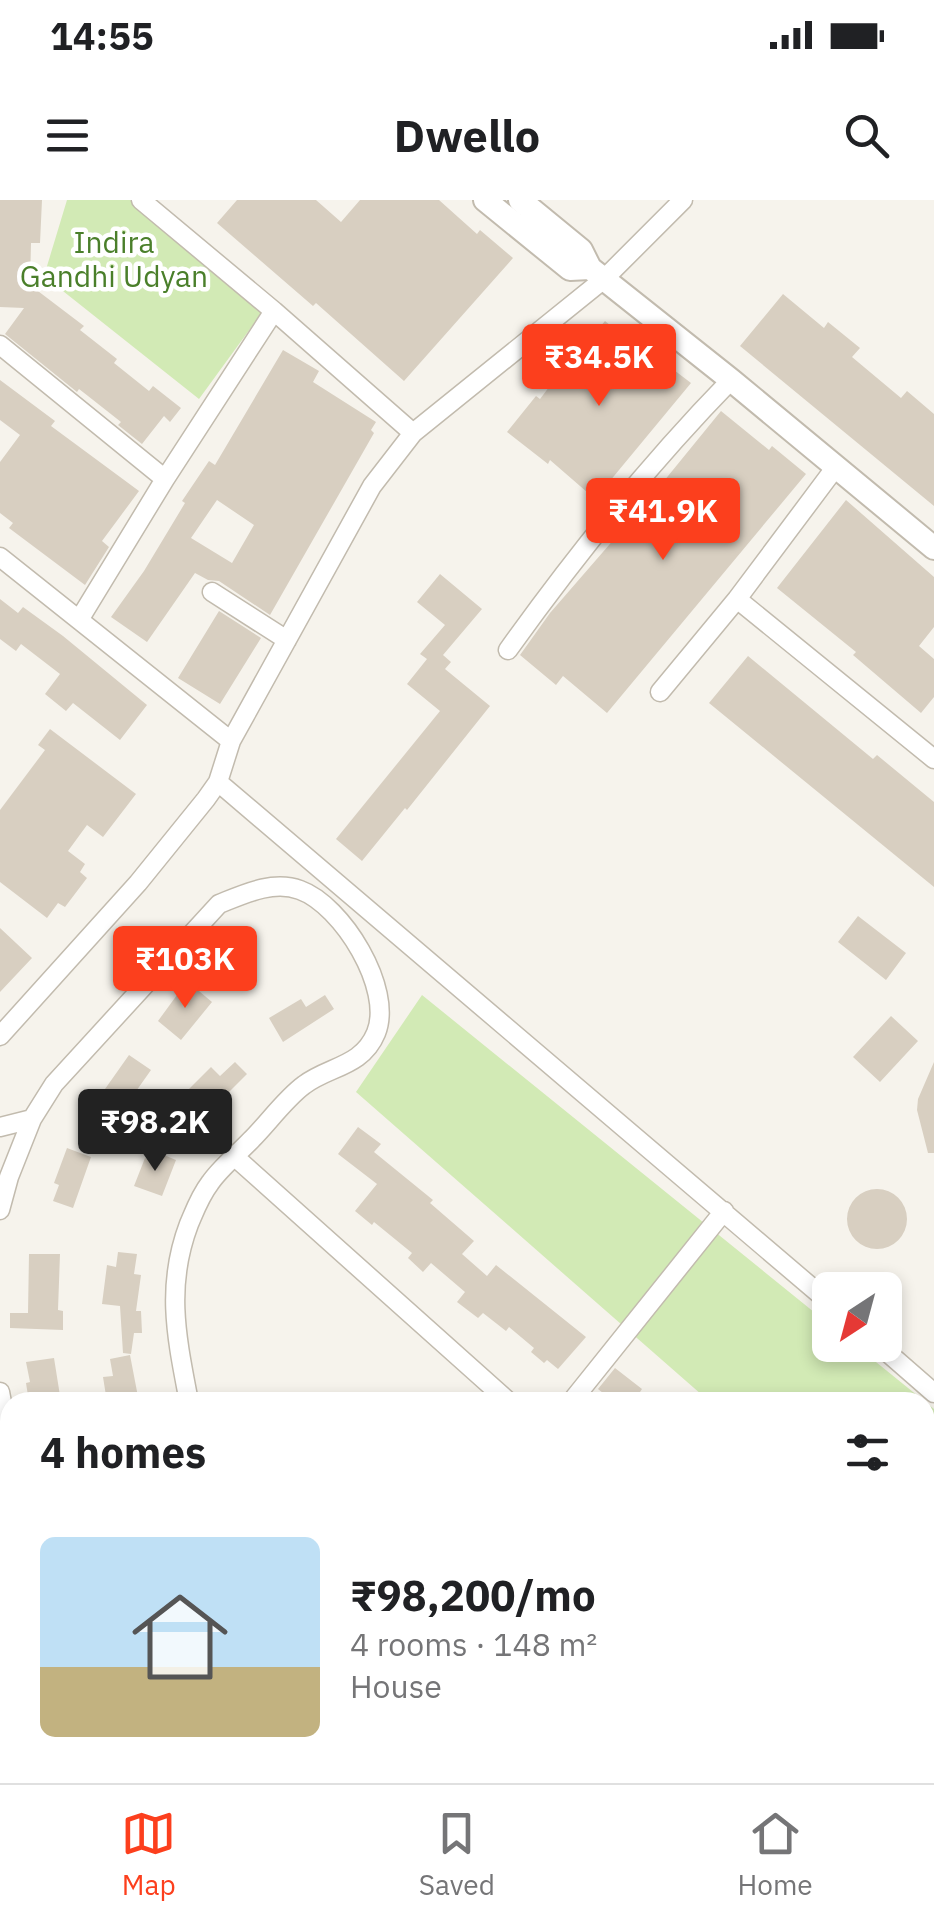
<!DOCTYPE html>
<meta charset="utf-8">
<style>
:root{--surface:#fff;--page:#f6f6f6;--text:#202124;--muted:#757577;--line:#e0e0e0;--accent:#fc3f1d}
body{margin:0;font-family:"IBM Plex Sans",sans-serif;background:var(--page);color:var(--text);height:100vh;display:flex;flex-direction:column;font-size:38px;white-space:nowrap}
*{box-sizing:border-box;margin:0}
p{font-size:32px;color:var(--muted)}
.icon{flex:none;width:55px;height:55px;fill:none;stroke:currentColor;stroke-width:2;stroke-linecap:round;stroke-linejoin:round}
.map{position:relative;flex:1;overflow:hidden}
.details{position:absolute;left:0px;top:1192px;width:935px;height:392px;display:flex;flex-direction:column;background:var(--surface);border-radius:30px 30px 0 0;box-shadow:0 5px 15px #0003}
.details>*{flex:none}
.needle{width:65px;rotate:216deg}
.tools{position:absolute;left:812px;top:1072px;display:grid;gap:20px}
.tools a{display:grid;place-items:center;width:90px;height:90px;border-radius:15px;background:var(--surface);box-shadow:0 5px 15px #0003;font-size:50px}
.price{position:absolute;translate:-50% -85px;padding:0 22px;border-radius:10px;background:var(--accent);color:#fff;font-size:32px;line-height:65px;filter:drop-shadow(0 2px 5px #0008)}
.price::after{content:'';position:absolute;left:50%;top:60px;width:30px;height:22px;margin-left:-15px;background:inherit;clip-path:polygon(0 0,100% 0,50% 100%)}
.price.current{background:#222;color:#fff}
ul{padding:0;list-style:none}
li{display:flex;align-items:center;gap:30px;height:250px;padding:0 40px}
li span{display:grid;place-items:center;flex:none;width:280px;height:200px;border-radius:15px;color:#555}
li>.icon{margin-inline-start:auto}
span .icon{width:120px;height:120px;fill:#fffc;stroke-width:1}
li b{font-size:42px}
h2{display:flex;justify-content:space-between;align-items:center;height:120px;padding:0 40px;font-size:42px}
.status{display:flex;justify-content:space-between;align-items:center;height:70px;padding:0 50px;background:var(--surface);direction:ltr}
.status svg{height:28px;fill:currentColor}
header{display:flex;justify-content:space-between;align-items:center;height:130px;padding:0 40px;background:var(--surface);font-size:45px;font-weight:700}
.dock{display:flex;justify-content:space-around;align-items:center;height:140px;border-top:2px solid var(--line);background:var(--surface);font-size:28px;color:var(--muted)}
.dock a{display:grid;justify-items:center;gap:5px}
.dock .current{color:var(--accent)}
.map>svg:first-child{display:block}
.green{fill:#d2eab5}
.building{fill:#d8cfc1;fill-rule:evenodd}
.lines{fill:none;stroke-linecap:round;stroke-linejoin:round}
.minor-casing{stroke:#c2bbae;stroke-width:21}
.tertiary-casing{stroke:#c2bbae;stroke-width:26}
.minor{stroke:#fff;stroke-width:18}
.tertiary{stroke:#fff;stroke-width:22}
.labels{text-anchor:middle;stroke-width:9;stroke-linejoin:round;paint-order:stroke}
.park-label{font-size:30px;fill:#4a7f2a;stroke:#fff}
</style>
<div class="status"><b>14:55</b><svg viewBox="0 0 49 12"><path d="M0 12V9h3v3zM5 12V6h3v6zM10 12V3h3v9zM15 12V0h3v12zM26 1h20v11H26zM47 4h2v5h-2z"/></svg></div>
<header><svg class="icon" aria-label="menu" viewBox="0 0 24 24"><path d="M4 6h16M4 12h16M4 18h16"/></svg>Dwello<svg class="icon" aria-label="search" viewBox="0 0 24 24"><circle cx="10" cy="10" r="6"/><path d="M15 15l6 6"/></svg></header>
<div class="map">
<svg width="934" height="1583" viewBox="0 0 934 1583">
<rect width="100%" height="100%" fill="#f6f3ec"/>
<path class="green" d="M67 0H130L263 111 199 199 44 76Z
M422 795 830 1125V1145H855L934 1209V1399L925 1391V1202H710L356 892Z
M0 1522 10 1528V1575H80L92 1583H0Z"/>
<path class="building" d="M0 0H42L40 43H31L30 85 84 126 80 130 117 159 114 163 149 191 153 186 181 208 170 222 164 216 142 244 118 225 121 222 88 196 79 189 77 192 5 134 24 108 0 107Z
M237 0H316L341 22 360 0H439L477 34 480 30 513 58 404 181 316 103 313 106 217 23Z
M783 94 824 128 828 122 860 148 852 157 901 198 907 191 934 214V306L740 146Z
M605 121 650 158 653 154 691 183 595 299 550 260 548 264 507 232 536 196 540 199 571 158 573 159Z
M283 150 319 171 313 182 376 222 371 230 374 233 270 415 219 381 208 380 195 373 147 442 111 417 144 371 185 303 182 301 209 261 215 265ZM217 300 254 325 232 363 191 338Z
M0 180 55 221 51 226 139 291 102 341 109 347 85 385 9 328 13 323 0 313V262L20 235 0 220Z
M721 211 769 250 772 246 806 274 607 513 563 476 556 485 520 455 550 413 655 292Z
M846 300 934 377V427L919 446 934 459V497L921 513 853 455 856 452 777 388Z
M440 374 482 409 443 455 451 462 445 469 490 506 407 610 405 608 362 661 336 639 440 511 407 484 427 459 420 454 445 425 417 402Z
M0 399 18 413 23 407 63 436 147 505 120 540 73 503 66 511 45 494 60 474 21 444 16 451 0 439Z
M219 411 261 438 220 504 178 478Z
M748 456 873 559 877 555 934 602V687L709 503Z
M50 529 136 594 103 637 87 625 68 651 85 664 80 672 87 678 65 707 58 703 47 718 0 682V610L45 550 38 545Z
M858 716 906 753 886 780 838 742Z
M0 728 32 758 0 792Z
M185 784 191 789 193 786 212 802 181 840 158 821Z
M325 795 334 809 283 842 269 818 301 799 306 807Z
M891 816 918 841 880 882 853 857Z
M129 855 151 870 115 921 93 906Z
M235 862 247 874 219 902 212 896 208 900 204 896 195 905 184 894 211 867 220 876Z
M934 862V953H928L917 910 918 899Z
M358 927 381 944 374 952 433 1000 430 1003 474 1041 462 1054 487 1076 496 1065 586 1137 558 1169 547 1160 544 1163 531 1152 534 1148 509 1127 506 1131 483 1113 478 1118 457 1102 465 1092 431 1063 423 1072 408 1058 412 1053 374 1022 372 1025 355 1011 377 984 338 954Z
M67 948 91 957 73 1008 53 1001 59 985 54 983Z
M159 953 176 960 162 996 134 986 145 958 155 962Z
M847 1019a30 30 0 1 1 60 0a30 30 0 1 1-60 0Z
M118 1052 137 1054 134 1074 141 1075 136 1111H141L142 1133H134L131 1154 123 1153 120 1106 102 1104 107 1065 116 1067Z
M29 1054H60L58 1110 63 1111V1130L10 1128V1113H28Z
M130 1155 139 1202H107L103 1177 113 1176 110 1159Z
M54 1158 61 1202H29L26 1183 30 1182 26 1162Z
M615 1168 642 1189 640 1192 653 1202H614L598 1189Z"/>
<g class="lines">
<g class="minor-casing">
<path id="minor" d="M141 0 274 111 413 233
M0 145 165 279
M0 357 231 541
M212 392 287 440
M737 399 934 559
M79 420 165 279 274 111
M508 450C576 355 649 264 731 180
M660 492 737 399 835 268
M218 582 830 1103
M0 836 138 683 206 599 218 582 231 541 372 286 413 233 604 79 683 0
M0 927 32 919
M235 957 509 1202
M0 1010 9 977 32 919 54 884 219 704C244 694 273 680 300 690 342 705 394 789 376 833 362 867 329 866 304 885 286 898 268 923 252 939 238 954 221 967 210 983 200 996 195 1010 189 1024 165 1087 177 1139 189 1202
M879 1145 934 1193
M0 1192 10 1245
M571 1202 724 1011
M0 1488 10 1495
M130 1575 141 1583
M285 1575 307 1583
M859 1575 877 1583
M913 1575 919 1583
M352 1583 354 1575"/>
</g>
<g class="tertiary-casing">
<path id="tertiary" d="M485 0 570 69 590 68
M520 0 581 50 590 68 731 180 934 348"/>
</g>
<use href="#minor" class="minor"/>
<use href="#tertiary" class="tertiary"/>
</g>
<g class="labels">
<g class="park-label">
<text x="114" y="53">Indira<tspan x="114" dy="34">Gandhi Udyan</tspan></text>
</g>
</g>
</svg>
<div class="tools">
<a><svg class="needle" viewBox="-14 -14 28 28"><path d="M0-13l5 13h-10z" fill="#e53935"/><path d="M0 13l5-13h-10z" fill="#757577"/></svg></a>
</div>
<b class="price" style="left:599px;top:209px">₹34.5K</b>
<b class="price" style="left:663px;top:363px">₹41.9K</b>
<b class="price" style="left:185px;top:811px">₹103K</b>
<b class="price current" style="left:155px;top:974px">₹98.2K</b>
<section class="details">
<h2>4 homes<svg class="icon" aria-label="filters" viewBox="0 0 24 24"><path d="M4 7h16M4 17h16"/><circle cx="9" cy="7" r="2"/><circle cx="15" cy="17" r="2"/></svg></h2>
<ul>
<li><span style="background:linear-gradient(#bfe0f5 65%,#c2b280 0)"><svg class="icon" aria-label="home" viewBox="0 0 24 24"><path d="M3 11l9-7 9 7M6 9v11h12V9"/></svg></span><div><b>₹98,200/mo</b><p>4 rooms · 148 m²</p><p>House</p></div></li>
</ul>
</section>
</div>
<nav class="dock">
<a class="current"><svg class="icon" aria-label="map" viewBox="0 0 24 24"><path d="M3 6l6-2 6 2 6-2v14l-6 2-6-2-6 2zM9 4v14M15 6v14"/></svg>Map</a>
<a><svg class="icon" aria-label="saved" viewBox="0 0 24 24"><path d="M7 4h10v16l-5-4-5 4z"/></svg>Saved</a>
<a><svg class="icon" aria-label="home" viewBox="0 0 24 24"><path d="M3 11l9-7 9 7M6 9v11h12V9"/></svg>Home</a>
</nav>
